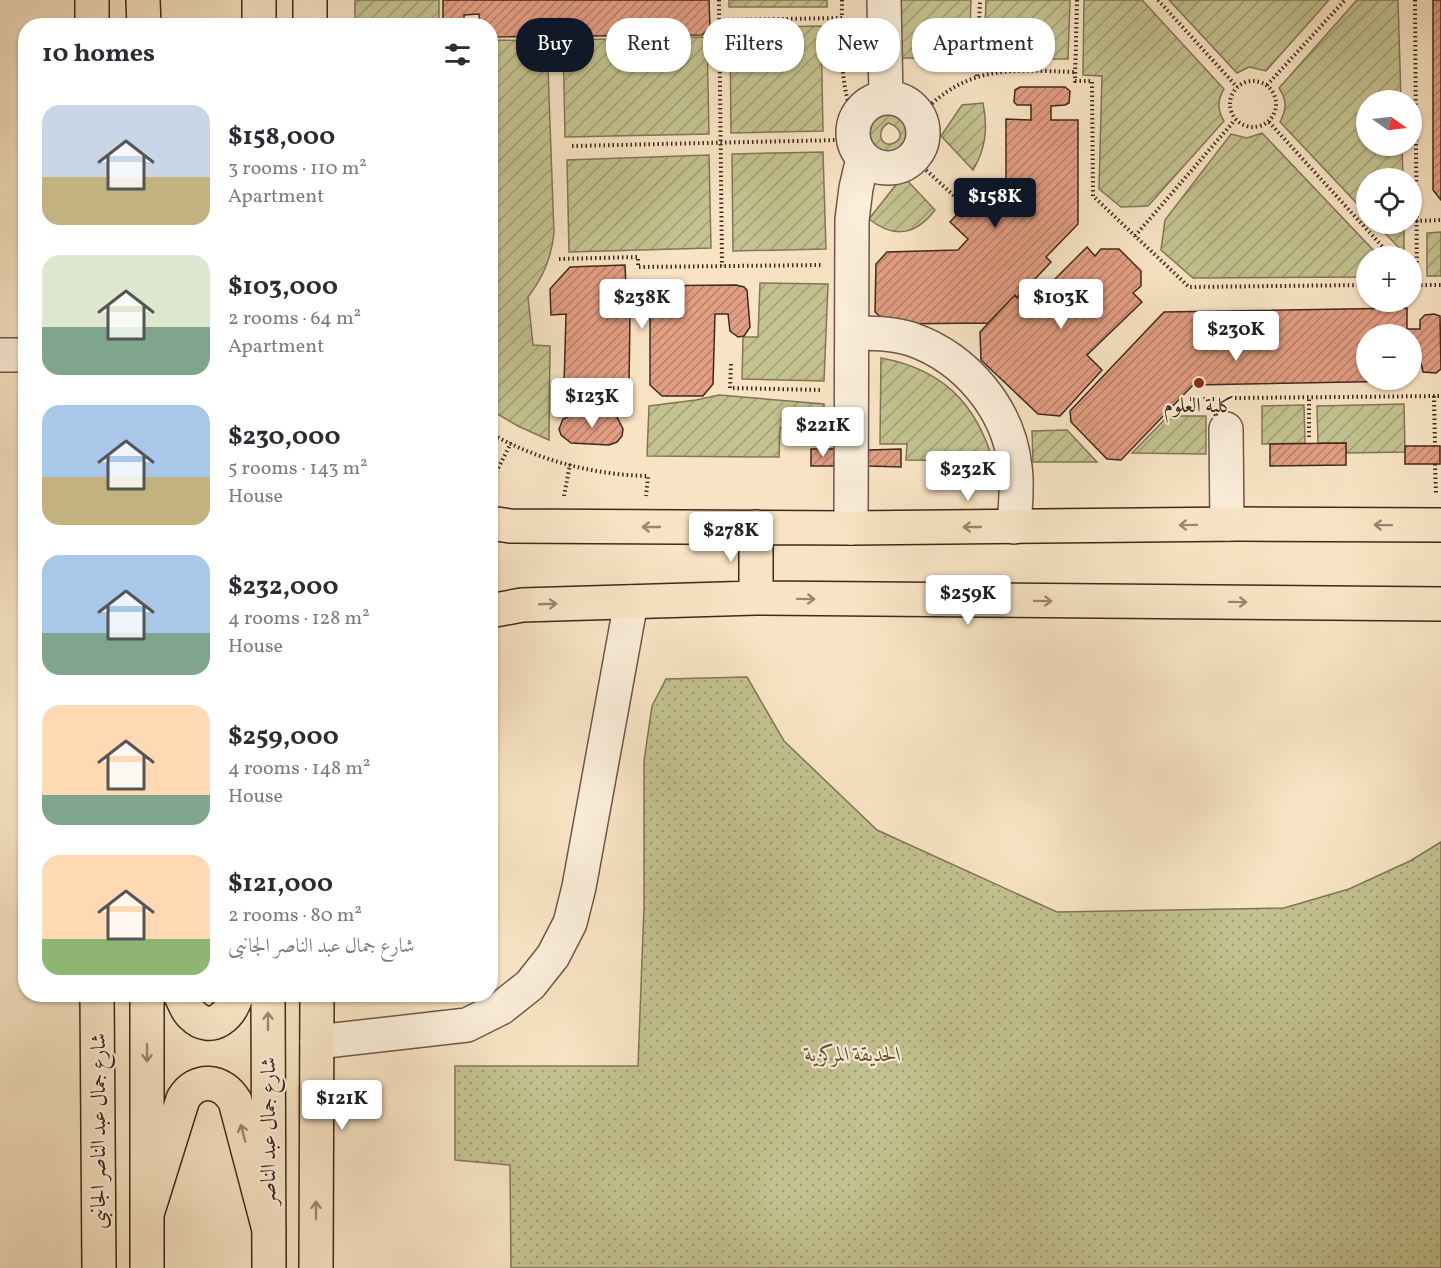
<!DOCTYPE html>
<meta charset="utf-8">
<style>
:root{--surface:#fff;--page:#f7f7f7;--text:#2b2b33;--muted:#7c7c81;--accent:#111827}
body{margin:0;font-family:Vollkorn,Amiri,serif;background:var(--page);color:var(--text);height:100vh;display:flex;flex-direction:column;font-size:22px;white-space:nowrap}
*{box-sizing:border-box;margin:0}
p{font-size:20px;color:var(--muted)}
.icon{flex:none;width:33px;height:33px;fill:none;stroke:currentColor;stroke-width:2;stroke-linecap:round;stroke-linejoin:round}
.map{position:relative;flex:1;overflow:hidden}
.drawer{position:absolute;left:18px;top:18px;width:480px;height:984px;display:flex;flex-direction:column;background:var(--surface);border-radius:24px;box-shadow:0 2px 4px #0004}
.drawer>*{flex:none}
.hud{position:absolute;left:516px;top:18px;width:570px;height:54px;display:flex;gap:12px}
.needle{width:39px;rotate:104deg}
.controls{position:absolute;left:1356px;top:90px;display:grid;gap:12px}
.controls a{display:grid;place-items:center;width:66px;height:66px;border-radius:50%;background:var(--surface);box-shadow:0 2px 4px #0004;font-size:30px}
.price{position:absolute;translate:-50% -51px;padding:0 14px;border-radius:6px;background:#fff;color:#222;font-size:20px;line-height:39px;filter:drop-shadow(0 2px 3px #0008)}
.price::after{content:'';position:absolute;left:50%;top:36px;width:18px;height:14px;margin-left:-9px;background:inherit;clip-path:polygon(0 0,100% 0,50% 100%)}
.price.active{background:var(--accent);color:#fff}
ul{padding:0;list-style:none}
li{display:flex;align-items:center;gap:18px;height:150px;padding:0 24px}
li span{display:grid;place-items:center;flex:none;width:168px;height:120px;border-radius:18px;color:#555}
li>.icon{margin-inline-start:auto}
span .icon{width:72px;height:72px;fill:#fffc;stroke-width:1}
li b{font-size:26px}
h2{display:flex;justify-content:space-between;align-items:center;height:72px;padding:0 24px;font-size:26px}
.tag{padding:0 21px;border-radius:24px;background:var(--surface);box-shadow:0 2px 4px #0004;font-size:21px;line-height:54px}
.tag.active{background:var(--accent);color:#fff}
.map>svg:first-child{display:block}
.park{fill:url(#park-dots);stroke:#827556;stroke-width:1.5}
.garden{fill:url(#garden-furrows);stroke:#827556;stroke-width:1.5;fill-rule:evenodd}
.building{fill:url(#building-hatch);stroke:#40281c;stroke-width:1.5}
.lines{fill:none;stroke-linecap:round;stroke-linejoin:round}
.minor-casing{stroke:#6e5746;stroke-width:36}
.major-casing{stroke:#40281c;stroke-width:36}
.path{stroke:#40281c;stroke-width:4;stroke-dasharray:1.5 3;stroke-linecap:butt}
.minor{stroke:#faedd9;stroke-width:33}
.major{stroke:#f8e4c4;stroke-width:33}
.oneway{stroke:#9c8670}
.poi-dot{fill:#8f2418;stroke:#faedd9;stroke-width:2}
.labels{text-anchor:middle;stroke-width:4.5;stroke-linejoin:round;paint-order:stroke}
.poi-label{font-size:21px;fill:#40281c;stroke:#faedd9}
.park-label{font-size:21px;font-style:italic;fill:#614e39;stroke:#faedd9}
.street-label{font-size:21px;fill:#40281c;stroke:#faedd9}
</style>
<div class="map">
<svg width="1441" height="1268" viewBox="0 0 1441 1268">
<defs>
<pattern id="park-dots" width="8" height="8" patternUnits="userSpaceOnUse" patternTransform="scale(1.5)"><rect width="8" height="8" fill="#c3c290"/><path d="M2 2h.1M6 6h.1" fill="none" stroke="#a09e75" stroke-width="1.8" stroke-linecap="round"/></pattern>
<pattern id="garden-furrows" width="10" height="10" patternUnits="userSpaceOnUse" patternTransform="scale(1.5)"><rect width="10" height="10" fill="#c3c290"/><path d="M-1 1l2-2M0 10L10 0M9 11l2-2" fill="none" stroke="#a09e75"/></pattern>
<pattern id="building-hatch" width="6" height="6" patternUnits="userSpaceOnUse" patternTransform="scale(1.5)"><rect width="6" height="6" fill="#e39d83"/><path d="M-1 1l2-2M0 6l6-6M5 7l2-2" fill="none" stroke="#b9806a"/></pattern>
</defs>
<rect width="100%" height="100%" fill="#f8e4c4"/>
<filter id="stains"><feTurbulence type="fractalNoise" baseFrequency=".00333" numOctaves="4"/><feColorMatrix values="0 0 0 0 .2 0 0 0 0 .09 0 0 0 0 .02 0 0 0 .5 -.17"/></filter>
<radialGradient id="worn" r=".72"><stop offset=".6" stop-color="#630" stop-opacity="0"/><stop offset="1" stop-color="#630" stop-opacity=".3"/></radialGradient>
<path class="park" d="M747 677 784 741 877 830 1057 912 1284 908 1349 889 1410 861 1441 842V1268H511L510 1165 455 1160V1066H638L644 907V761L652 706 666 679Z"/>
<path class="garden" d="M355 0H439V25H355Z
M729 0H827V7H729Z
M897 0H971L969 58H897Z
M986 0H1070L1068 59H984Z
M1084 0H1142L1224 89C1217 100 1217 110 1224 121L1148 206 1121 207 1099 189 1102 76 1083 75Z
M1169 0H1329L1266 71 1249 67 1237 73Z
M1357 0H1398L1401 100H1366V146H1402L1403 178H1366V213L1280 122C1287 109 1287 100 1279 88Z
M821 26 823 131 731 133 730 28Z
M707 37 709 134 565 137 563 40Z
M491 40 547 41 554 233C551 259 543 277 528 297L533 345 550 346 549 440 518 426 491 410Z
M983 103C988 128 986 148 973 170L941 136 962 105Z
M892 109C942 124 888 182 869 142 861 124 876 112 892 109ZM888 123C897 125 907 137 894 143 881 149 875 131 888 123Z
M1262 133 1379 256H1366V277L1193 278 1161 250 1165 220 1231 134 1247 138Z
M823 152 826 249 733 251 732 154Z
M709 155 711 248 569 252 567 160Z
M903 176 935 210C916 235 894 239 869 219Z
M1376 224H1404V253Z
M1441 232V276H1427V233Z
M760 283 828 284 824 381 742 379 743 337H758Z
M881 358C942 369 976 403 993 461L906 460 907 444H880Z
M719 395 824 404V428H780L779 457 647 456 649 406 696 400Z
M1404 404 1405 452 1346 453V443H1318L1317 406Z
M1304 405 1305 443 1262 444V406Z
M1168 416H1206V454L1132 453Z
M1067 430 1097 462H1033L1032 431Z"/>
<path class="building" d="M443 0H709L710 27 702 35 490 37V26H480L479 14 464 15V26H443Z
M1433 0H1441V200L1433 190Z
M1020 87H1065L1070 91 1069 103 1065 105 1051 106V120H1078V224L1046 257 1051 262 1017 298 1015 295 988 323 889 324 875 312 876 264 887 252 958 250 968 239 950 222 965 206 978 194 995 211 1006 200V119L1031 120V105H1017L1014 102 1015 90Z
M1087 247 1095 256 1101 249H1119L1141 271V286L1133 293 1142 302 1087 355 1102 370 1060 416 1038 414 981 360 980 332 1015 295 1017 298 1021 293 1031 303Z
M625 265 626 286 736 285 744 287 747 290 750 327 744 336 738 337 730 331 728 314H715L713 384 703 396H662L650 385V315L630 314 629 385 620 396 575 395 564 385 566 314 551 315 550 289 570 267Z
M1407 308V329H1420V320L1425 315 1434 314 1440 316 1441 369 1436 373 1423 372 1420 358H1412V334H1366V380H1407V381L1193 385 1121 460 1107 459 1071 422 1070 411 1164 312Z
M574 414H610L617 417 623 429 622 436 617 442 609 445 571 443 561 435 559 429 563 419Z
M1346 443V465L1270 466V444Z
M1405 446H1440V464H1405Z
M811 449H835V466H811Z
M901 449V467L868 466V450Z"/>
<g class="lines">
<g class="minor-casing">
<path id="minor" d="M884 0 886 97
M853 133a35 35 0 1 1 70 0a35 35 0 1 1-70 0Z
M852 333C872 333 892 333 911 339 966 358 1009 409 1015 467 1018 486 1015 507 1014 527
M0 355H26
M1226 429 1227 524
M851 528 852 220 856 188 863 158
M317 1042 467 1025 501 1008 530 985 553 956 570 923 579 887 631 602"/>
</g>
<g class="major-casing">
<path id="major" d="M92 0V26
M143 0 144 26
M259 0V26
M310 0V26
M490 523 510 526 851 528 1240 524 1441 525
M756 598V527
M490 611 522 605 756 598 1441 604
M97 994 99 1268
M180 994C184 1001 186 1010 192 1015 212 1035 231 1015 237 994
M268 994 269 1268
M147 1214 183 1099C196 1077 222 1079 235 1101L269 1230
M147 1268V994
M316 1268 317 994"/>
</g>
<path class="path" d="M719 0 722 266
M842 0C842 35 838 91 856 120
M1077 0 1075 81H1092L1093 196 1189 287 1366 285
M1158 0 1237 87
M1415 0 1417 285
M719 20 842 18
M977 76 980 0
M1230 104a23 23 0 1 1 46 0a23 23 0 1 1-46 0Z
M1267 85 1345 0
M919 116C968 64 1009 70 1075 72
M1269 122 1391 256
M572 146 838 140
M913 158 965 206
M1416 221 1441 220
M1135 236 1235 120
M559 259 638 257V267L821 265
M1412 285H1441
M731 364 730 388 820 390
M1434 396 1435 446
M1235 398 1441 396
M1190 399H1215
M490 433C537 460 594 475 648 476L646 496
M1309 437V397
M1435 464 1436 495
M490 484 511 443
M564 496 570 464"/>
<use href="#minor" class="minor"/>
<use href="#major" class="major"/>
</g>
<defs><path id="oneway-shaft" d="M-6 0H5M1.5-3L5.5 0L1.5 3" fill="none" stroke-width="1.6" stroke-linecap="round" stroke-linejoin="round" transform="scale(1.5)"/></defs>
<g class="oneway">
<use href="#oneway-shaft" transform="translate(1188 525) rotate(179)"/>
<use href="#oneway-shaft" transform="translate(1383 525) rotate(-179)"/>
<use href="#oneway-shaft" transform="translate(651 527) rotate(-180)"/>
<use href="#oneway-shaft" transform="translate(972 527) rotate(180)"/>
<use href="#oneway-shaft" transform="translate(806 599) rotate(1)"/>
<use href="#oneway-shaft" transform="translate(1043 601) rotate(1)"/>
<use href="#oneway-shaft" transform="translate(1238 602) rotate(1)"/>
<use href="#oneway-shaft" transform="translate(548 604) rotate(-2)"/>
<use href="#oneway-shaft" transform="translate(268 1021) rotate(-90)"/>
<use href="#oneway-shaft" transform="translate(147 1053) rotate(90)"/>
<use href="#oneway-shaft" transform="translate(243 1133) rotate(-105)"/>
<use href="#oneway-shaft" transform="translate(316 1210) rotate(-90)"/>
</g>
<circle class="poi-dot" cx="1199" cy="383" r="6"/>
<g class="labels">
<g class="poi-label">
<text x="1199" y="412">كلية العلوم</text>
</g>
<g class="park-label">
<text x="853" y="1061">الحديقة المركزية</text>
</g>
<g class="street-label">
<text transform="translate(98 1131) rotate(-90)" y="7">شارع جمال عبد الناصر الجانبى</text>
<text transform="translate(268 1131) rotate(-90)" y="7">شارع جمال عبد الناصر</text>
</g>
</g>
<rect width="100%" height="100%" filter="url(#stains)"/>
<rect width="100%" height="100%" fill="url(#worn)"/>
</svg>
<div class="controls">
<a><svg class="needle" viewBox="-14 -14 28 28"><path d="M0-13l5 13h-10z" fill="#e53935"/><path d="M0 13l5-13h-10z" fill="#7c7c81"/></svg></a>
<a><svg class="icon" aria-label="locate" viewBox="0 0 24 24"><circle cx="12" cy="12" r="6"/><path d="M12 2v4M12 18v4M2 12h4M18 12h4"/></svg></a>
<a>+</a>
<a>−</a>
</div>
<b class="price active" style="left:995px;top:229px">$158K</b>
<b class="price" style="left:642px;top:330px">$238K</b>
<b class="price" style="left:1061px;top:330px">$103K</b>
<b class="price" style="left:1236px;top:362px">$230K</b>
<b class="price" style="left:592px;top:429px">$123K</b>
<b class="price" style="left:823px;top:458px">$221K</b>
<b class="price" style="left:968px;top:502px">$232K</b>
<b class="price" style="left:731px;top:563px">$278K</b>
<b class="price" style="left:968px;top:626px">$259K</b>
<b class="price" style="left:342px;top:1131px">$121K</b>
<div class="hud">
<a class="tag active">Buy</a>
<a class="tag">Rent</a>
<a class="tag">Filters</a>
<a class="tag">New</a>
<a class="tag">Apartment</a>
</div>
<section class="drawer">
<h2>10 homes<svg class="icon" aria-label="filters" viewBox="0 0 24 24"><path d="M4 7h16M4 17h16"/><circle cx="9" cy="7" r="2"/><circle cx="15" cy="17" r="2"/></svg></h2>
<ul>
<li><span style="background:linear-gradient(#c9d6e8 60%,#c2b280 0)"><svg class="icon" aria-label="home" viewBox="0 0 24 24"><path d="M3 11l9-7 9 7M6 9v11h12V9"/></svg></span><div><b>$158,000</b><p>3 rooms · 110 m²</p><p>Apartment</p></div></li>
<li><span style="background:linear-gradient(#dfe7d0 60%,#7fa58c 0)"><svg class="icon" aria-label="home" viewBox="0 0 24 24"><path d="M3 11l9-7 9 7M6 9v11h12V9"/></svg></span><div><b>$103,000</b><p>2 rooms · 64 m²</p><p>Apartment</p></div></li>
<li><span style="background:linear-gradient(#a9c7e8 60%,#c2b280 0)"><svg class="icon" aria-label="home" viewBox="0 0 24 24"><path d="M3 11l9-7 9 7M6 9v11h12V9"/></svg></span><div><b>$230,000</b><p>5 rooms · 143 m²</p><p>House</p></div></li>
<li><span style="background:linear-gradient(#a9c7e8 65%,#7fa58c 0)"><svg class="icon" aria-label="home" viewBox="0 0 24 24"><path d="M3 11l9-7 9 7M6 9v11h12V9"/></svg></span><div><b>$232,000</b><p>4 rooms · 128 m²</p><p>House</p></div></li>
<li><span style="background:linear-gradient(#ffd9b3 75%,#7fa58c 0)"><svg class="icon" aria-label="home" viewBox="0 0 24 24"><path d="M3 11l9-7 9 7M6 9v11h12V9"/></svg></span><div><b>$259,000</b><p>4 rooms · 148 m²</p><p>House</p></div></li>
<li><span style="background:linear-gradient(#ffd9b3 70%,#8fb573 0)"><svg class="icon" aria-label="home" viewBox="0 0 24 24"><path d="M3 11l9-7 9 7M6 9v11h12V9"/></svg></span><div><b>$121,000</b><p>2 rooms · 80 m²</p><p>شارع جمال عبد الناصر الجانبى</p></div></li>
</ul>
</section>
</div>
